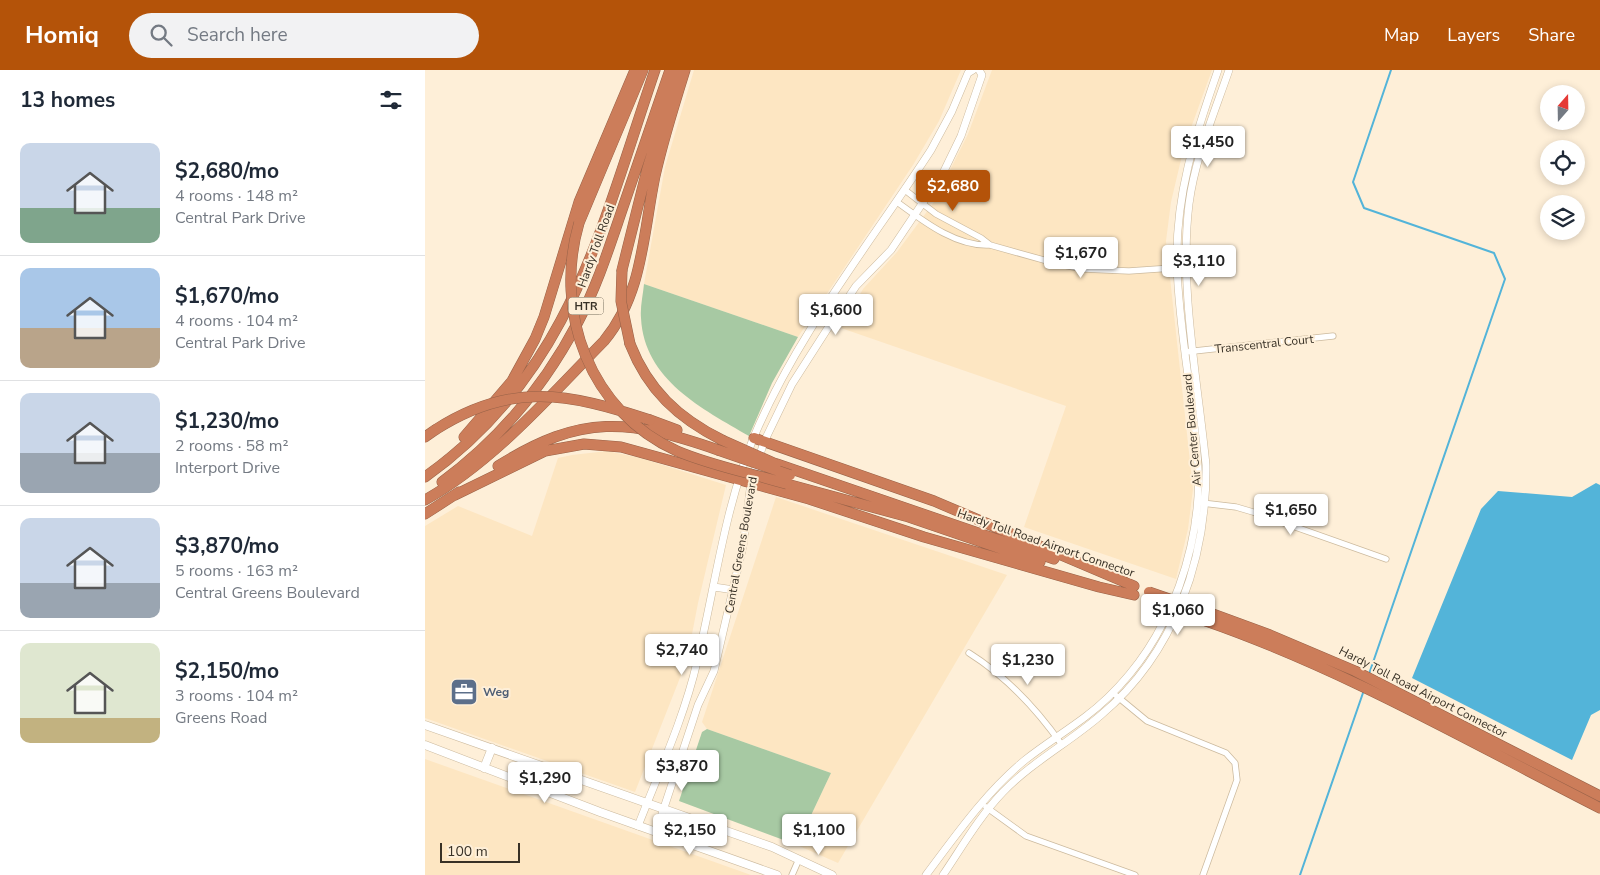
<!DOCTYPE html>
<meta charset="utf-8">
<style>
:root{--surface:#fff;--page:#f2f2f3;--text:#1f2937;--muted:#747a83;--line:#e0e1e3;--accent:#b45309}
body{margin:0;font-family:"Nunito Sans",sans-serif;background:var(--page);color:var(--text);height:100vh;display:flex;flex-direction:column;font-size:19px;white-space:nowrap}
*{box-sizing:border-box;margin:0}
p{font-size:16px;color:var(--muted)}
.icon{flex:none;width:28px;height:28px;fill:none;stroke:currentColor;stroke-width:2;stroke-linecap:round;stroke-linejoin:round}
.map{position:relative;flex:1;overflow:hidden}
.panel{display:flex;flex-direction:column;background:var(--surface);width:425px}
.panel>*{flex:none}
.needle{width:32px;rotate:20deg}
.buttons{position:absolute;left:1115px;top:15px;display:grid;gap:10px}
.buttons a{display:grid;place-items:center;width:45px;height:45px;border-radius:50%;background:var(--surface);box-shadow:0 2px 8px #0003;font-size:25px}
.scale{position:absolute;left:15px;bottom:12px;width:80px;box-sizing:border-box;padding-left:5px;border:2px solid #383126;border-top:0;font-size:14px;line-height:18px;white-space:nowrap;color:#383126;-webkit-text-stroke:4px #feefd8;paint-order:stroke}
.price{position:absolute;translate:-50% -42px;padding:0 11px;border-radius:5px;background:#fff;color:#222;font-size:16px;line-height:32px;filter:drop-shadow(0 1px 2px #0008)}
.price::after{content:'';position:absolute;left:50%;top:30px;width:15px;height:11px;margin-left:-8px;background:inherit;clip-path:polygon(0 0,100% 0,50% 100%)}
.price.active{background:var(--accent);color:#fff}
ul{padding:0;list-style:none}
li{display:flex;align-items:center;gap:15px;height:125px;padding:0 20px}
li+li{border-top:1px solid var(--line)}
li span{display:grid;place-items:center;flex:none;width:140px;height:100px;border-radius:10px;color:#555}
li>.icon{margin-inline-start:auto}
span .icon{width:60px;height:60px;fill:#fffc;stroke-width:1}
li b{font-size:21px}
h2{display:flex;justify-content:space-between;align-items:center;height:60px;padding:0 20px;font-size:21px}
header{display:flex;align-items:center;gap:30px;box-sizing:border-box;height:70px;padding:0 25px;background:var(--accent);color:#fff}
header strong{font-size:24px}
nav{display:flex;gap:28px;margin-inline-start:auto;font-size:18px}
.search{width:350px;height:45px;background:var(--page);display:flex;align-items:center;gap:12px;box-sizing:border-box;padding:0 18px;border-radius:28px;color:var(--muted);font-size:19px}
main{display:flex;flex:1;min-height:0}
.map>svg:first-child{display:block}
.built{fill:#fde6c2}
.green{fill:#a7c9a3}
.water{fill:#53b4d9}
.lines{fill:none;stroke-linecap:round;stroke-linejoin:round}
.stream{stroke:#53b4d9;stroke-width:2}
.minor-casing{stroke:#ccba9e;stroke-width:7}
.tertiary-casing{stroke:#ccba9e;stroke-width:8}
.secondary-casing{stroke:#ccba9e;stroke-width:9}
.motorway-casing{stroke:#986248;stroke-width:11}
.minor{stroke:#fff;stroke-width:5.5}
.tertiary{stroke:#fff;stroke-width:7}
.secondary{stroke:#fff;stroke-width:8}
.motorway{stroke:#cc7d5a;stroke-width:10}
.motorway-bridge-casing{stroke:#986248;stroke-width:11;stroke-linecap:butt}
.motorway-bridge{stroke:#cc7d5a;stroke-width:10}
.labels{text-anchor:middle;stroke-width:4;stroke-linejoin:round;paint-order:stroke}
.shield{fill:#feefd8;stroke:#736a5b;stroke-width:1}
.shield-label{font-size:11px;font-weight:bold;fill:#383126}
.street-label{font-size:12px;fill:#383126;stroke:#feefd8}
.service-label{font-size:12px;font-weight:bold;fill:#4e5e75;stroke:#feefd8;text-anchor:start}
</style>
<header>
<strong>Homiq</strong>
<div class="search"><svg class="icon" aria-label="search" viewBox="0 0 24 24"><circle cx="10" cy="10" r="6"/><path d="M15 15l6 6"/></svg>Search here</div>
<nav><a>Map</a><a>Layers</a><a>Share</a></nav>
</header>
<main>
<section class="panel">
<h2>13 homes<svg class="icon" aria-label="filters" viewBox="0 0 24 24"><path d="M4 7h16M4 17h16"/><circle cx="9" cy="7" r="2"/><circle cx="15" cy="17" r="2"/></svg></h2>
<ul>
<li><span style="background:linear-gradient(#c9d6e8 65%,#7fa58c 0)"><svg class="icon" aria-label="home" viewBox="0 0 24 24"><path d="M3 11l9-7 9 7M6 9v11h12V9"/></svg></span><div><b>$2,680/mo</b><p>4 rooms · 148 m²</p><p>Central Park Drive</p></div></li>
<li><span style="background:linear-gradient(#a9c7e8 60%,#b9a48a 0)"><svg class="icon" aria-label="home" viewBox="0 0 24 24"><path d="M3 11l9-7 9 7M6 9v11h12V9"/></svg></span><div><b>$1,670/mo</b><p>4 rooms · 104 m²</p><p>Central Park Drive</p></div></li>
<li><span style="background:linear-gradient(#c9d6e8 60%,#9aa5b1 0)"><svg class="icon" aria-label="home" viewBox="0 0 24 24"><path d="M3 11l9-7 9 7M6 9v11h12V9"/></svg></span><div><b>$1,230/mo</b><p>2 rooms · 58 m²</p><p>Interport Drive</p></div></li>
<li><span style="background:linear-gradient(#c9d6e8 65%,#9aa5b1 0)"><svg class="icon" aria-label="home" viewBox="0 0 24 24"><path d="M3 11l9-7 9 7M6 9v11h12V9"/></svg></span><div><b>$3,870/mo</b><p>5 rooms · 163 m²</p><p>Central Greens Boulevard</p></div></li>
<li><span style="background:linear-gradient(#dfe7d0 75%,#c2b280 0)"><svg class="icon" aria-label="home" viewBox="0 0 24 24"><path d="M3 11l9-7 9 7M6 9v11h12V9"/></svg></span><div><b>$2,150/mo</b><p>3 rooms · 104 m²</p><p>Greens Road</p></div></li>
</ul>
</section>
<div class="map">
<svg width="1175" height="805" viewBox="0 0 1175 805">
<rect width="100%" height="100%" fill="#feefd8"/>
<path class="built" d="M269 0H536L514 51 488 95 373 267 219 214 240 97Z
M567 0H787L759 77 746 132 741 171 768 419 763 459 751 509 599 457 641 336 416 258 438 219 472 182 509 132 543 64Z
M182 381 216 388 301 415 273 533 262 590 210 722 0 648V456L33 436 107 466 133 388 147 385Z
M351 427 582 505 413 793 372 775 406 703 282 659 277 652Z
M0 689 326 805H0Z"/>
<path class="green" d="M219 214 373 267 347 313 324 366C278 339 219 310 216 248 215 237 218 225 219 214Z
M282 659 406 703 372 775 254 731 277 662Z"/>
<path class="water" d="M1171 413 1175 415V640L1166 645 1147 690 987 608 1056 439 1073 421 1147 427Z"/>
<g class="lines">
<path class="stream" d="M944 604 1080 209 1069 183 939 138 928 112 966 0
M875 805 939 620"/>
<g class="minor-casing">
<path id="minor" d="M480 120 511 144 556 168 565 175
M472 132C498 151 531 177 565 175L633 194 659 199 704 201 762 197
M760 282 908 266
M777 433 811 437 828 442 961 489
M544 583C582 607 611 638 637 675
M688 623 722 651 801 683 810 693 812 710 778 805
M561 737 601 766 710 805
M367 805 374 789"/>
</g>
<g class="tertiary-casing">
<path id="tertiary" d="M289 517 309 520
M213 756C234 702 259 648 272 592 290 517 299 441 328 369 371 265 445 174 506 80L527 41 543 3 548 0
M231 762 273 635 289 601 318 476 326 412 339 372 367 314 401 261 431 216 466 180 519 101 536 66 557 5 554 0
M501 805C531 765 561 722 600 690 619 675 640 662 660 647 692 623 720 589 738 553 762 507 776 449 773 397 769 330 754 264 752 196 750 125 770 66 793 0
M518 805C537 777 554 747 578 722 607 692 645 672 676 645 750 583 782 489 781 395 773 313 754 215 764 134 770 88 789 44 804 0"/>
</g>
<g class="secondary-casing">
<path id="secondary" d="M0 655 347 777 407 805
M0 675 175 742 352 805
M59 698 67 678
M112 719 119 697"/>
</g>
<g class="motorway-casing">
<path id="motorway" d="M154 153 218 0
M197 200 222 100 252 0
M205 274C223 320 253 348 297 370
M225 350 252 360
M0 367 10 360
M39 367 87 311 110 269 119 247 154 132 210 0
M329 368 509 431 709 516
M352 394 629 489
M73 396C158 343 203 349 293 380
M0 407C145 304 176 158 230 0
M17 412C74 370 120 315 153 252 172 216 184 178 197 140 213 93 229 47 245 0
M362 414 480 446
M30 425 120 381 159 374 196 377 384 429 499 467 674 517 709 525
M0 430C69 391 124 327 179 271 218 224 218 164 230 106 238 70 249 35 260 0
M0 444 34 422
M475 444 615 492
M785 543 845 565 930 601 1175 726
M781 551C919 599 1045 672 1175 738"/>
</g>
<use href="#minor" class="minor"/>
<use href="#tertiary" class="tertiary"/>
<use href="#secondary" class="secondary"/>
<use href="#motorway" class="motorway"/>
<g class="motorway-bridge-casing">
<path id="motorway-bridge" d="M154 153C128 242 165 342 252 381 287 396 326 403 362 414
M197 200 196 231 205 274
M10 360C86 311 144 323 225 350
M297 370 351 394
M293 380 365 405
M724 522 785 543
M721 531 781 551"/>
</g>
<use href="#motorway-bridge" class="motorway-bridge"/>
</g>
<defs>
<g id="office-square" transform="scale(1.4375)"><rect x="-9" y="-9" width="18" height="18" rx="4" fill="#5c6f8a" stroke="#feefd8"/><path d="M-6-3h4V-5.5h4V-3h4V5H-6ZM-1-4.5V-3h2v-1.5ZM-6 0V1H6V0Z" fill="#fff"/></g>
</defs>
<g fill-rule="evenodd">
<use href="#office-square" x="39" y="622"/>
</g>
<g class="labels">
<rect class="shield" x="143.5" y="227.5" width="35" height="17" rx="4"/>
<g class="shield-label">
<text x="161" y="240">HTR</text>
</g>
<g class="street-label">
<text transform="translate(171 176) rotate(-70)" y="4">Hardy Toll Road</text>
<text transform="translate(839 274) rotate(-6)" y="4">Transcentral Court</text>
<text transform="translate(767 360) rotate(-95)" y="4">Air Center Boulevard</text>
<text transform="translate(621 473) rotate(19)" y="4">Hardy Toll Road Airport Connector</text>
<text transform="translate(316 475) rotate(-80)" y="4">Central Greens Boulevard</text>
<text transform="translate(998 622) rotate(27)" y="4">Hardy Toll Road Airport Connector</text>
</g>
<g class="service-label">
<text x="58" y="626">Weg</text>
</g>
</g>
</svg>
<div class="buttons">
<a><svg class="needle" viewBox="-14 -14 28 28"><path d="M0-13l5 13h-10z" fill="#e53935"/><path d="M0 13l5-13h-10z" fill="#747a83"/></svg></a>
<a><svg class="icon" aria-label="locate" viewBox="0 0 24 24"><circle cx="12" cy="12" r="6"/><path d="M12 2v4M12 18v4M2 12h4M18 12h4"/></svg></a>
<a><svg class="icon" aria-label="layers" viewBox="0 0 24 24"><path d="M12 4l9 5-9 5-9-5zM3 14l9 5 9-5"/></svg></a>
</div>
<div class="scale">100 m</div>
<b class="price" style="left:783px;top:98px">$1,450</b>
<b class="price active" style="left:528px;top:142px">$2,680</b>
<b class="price" style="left:656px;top:209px">$1,670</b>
<b class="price" style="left:774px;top:217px">$3,110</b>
<b class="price" style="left:411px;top:266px">$1,600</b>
<b class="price" style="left:866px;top:466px">$1,650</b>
<b class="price" style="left:753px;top:566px">$1,060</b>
<b class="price" style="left:257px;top:606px">$2,740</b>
<b class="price" style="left:603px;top:616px">$1,230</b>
<b class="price" style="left:257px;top:722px">$3,870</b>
<b class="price" style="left:120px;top:734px">$1,290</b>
<b class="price" style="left:265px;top:786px">$2,150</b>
<b class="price" style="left:394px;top:786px">$1,100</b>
</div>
</main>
